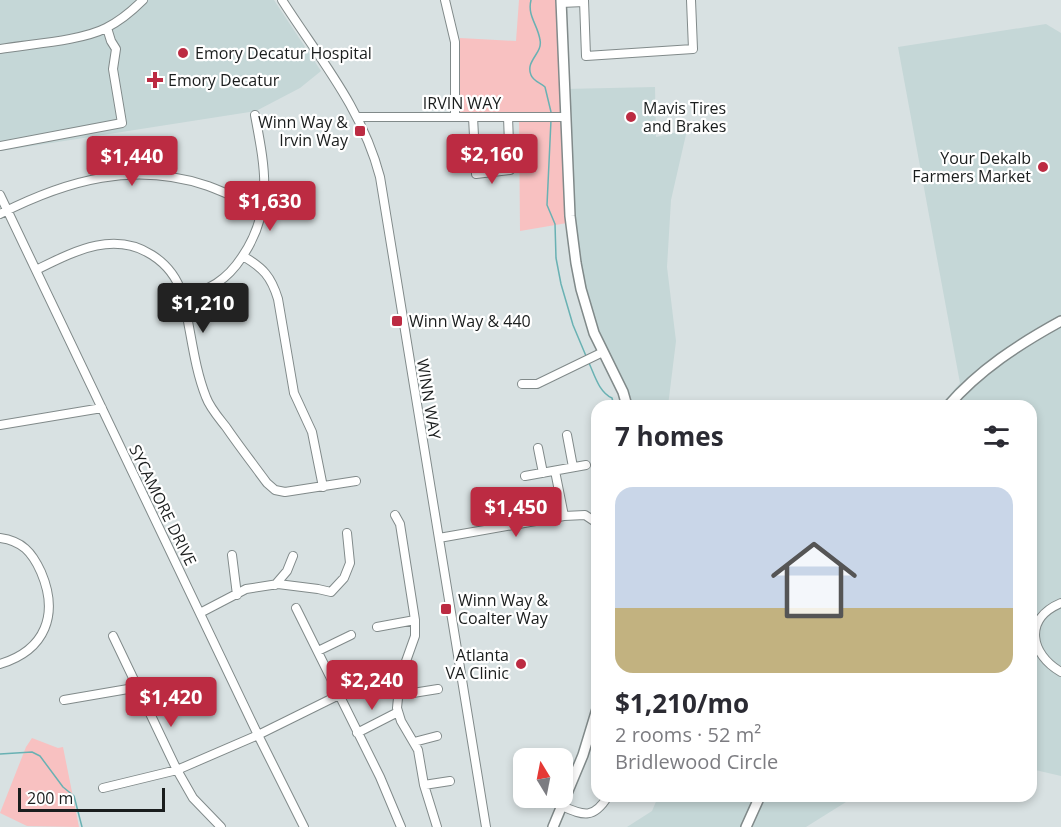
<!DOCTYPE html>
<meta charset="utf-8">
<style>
:root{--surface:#fff;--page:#f2f2f3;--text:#2b2b33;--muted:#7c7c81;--accent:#bc2b42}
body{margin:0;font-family:"Open Sans",sans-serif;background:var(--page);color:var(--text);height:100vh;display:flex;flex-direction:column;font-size:22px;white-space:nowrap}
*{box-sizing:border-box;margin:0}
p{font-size:20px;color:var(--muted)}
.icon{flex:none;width:33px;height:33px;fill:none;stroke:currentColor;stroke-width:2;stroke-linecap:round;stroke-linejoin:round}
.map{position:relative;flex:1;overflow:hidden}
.side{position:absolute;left:591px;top:400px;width:446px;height:402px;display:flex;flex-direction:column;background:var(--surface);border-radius:18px;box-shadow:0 3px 9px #0003}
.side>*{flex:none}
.needle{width:39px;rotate:350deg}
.fabs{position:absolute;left:513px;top:748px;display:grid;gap:12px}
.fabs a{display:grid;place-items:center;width:60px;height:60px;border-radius:12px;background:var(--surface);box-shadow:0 3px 9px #0003;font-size:30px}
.scale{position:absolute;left:18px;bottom:15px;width:147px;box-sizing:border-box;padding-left:6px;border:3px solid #1a1d1d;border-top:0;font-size:16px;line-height:21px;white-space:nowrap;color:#1a1d1d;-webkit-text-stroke:4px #fff;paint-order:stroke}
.price{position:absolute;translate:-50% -51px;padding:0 14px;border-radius:6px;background:var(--accent);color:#fff;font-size:20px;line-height:39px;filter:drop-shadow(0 2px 3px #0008)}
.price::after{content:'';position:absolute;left:50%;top:36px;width:18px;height:14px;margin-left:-9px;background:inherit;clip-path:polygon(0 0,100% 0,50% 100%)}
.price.on{background:#222;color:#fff}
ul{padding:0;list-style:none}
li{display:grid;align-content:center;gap:12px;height:318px;padding:0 24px}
li span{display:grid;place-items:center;height:186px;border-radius:18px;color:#555}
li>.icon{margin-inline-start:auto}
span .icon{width:108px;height:108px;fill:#fffc;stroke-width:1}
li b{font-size:26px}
h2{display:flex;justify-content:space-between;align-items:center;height:72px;padding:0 24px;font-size:26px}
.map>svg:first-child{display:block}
.built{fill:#c5d7d7}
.green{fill:#f8c1c1}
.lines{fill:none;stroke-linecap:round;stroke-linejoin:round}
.stream{stroke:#69b1b3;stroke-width:1.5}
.minor-casing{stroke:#818a8a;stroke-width:10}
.major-casing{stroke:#818a8a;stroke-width:12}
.minor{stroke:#fff;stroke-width:8}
.major{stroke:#fff;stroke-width:9}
.poi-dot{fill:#bc2b42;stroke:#fff;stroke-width:2}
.labels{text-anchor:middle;stroke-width:4.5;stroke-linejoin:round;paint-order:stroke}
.poi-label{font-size:16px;fill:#1a1d1d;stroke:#fff;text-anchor:start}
.street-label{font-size:16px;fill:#1a1d1d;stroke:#fff}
</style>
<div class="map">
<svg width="1061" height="827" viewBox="0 0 1061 827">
<rect width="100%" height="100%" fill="#d8e1e2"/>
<path class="built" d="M0 0H274L321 71 300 88 256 111 0 151Z
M1046 24 1061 33V776L1031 769 1030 406H940L960 383 898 47Z
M655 87 656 137 687 130 671 200 667 267 676 341 668 406H624L610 375 582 296 573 222 564 89Z
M658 797H854L806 827H627L652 811Z"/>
<path class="green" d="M519 0H563L573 222 520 231 519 113 457 114 460 38 516 41Z
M32 738 58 748 63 747 79 827 27 826 0 813 26 747Z"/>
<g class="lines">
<path class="stream" d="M531 0C527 16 538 25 540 40 543 53 525 61 531 75 533 81 541 83 545 87L551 112
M551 120 547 205 555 224 556 258 561 284 573 325 586 356
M589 363C595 376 599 392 612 398L614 406
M0 754 32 752 40 756 63 787 74 796 82 827"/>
<g class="minor-casing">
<path id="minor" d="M282 0C319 58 362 108 380 177L486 827
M445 0 455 42V116
M584 0 586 56 693 49 691 0
M561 3 584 2
M0 49C29 44 81 41 106 28 120 21 132 11 143 0
M358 117H565
M473 117 476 174 510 170 508 117
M0 146 122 123 113 69 116 49 111 41 107 28
M0 195 258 735 304 827
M0 214C67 180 134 161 208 186 227 193 245 202 264 210
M243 256C263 268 271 276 278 299L294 393 312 432 323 487
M36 270C73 252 113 230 152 255 166 264 177 278 182 294 191 328 193 364 206 397 210 408 219 418 226 427 239 446 253 464 267 483L275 490 285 492 356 481
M182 296C209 291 227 280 242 257 274 210 265 168 255 115
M522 384H537L603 352
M0 425 102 408
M567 435 573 467
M538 448 543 473
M555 471 564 516
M525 476 586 465
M395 515 400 524 415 620V636L400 678 397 708 401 721 418 750 424 785 437 827
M0 538C22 541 32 552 41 572 59 614 46 650 0 664
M439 538 564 516 585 515 597 523
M232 555 237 595
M275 585 287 571 293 556
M1061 603C1023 619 1030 654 1061 672
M296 608 380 777 401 827
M200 613 246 589 278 584 318 589 331 592 344 578 350 563 347 533
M377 627 415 620
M113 636 177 770 193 798 221 827
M318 651 351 635
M397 692 413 693 438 689
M64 700 128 689 136 685
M357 733 398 712
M414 742 437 736
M424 785 450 781
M103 788 177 770 258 735 339 695
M562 806C584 816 594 819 608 796"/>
</g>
<g class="major-casing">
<path id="major" d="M561 0 570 216 576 263 581 289 594 333 623 392 627 406
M948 406C979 370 1019 344 1061 321
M553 827 583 755 597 709
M746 827 760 796"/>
</g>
<use href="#minor" class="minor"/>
<use href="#major" class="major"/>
</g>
<g class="poi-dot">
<circle cx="183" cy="53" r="6"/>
<path d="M152 71h6v6h6v6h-6v6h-6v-6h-6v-6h6z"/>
<circle cx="631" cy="117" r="6"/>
<rect x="354" y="125" width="12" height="12" rx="3"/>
<circle cx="1043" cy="167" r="6"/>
<rect x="391" y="315" width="12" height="12" rx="3"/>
<rect x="440" y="603" width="12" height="12" rx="3"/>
<circle cx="521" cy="664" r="6"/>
</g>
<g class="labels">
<g class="poi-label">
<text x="195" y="59">Emory Decatur Hospital</text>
<text x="168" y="86">Emory Decatur</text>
<text x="643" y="114">Mavis Tires<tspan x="643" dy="18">and Brakes</tspan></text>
<text x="348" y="128" text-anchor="end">Winn Way &amp;<tspan x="348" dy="18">Irvin Way</tspan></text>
<text x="1031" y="164" text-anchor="end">Your Dekalb<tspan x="1031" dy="18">Farmers Market</tspan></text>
<text x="409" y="327">Winn Way &amp; 440</text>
<text x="458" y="606">Winn Way &amp;<tspan x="458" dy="18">Coalter Way</tspan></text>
<text x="509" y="661" text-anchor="end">Atlanta<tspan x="509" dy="18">VA Clinic</tspan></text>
</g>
<g class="street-label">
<text x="462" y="109">IRVIN WAY</text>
<text transform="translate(429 399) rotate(81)" y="6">WINN WAY</text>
<text transform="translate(163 505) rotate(64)" y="6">SYCAMORE DRIVE</text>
</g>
</g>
</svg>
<div class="fabs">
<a><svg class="needle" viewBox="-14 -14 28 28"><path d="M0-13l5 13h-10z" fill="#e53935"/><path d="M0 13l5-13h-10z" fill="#7c7c81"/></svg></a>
</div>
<div class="scale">200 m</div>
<b class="price" style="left:492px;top:185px">$2,160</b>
<b class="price" style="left:132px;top:187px">$1,440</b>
<b class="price" style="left:270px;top:232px">$1,630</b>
<b class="price on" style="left:203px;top:334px">$1,210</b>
<b class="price" style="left:516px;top:538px">$1,450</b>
<b class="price" style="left:372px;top:711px">$2,240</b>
<b class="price" style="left:171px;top:728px">$1,420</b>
<section class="side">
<h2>7 homes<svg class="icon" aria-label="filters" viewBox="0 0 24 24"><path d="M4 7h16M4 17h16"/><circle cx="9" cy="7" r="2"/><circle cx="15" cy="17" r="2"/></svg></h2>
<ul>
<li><span style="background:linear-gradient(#c9d6e8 65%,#c2b280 0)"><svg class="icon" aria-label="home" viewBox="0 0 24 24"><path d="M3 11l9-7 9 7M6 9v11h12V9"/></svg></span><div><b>$1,210/mo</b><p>2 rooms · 52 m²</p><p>Bridlewood Circle</p></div></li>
</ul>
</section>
</div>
